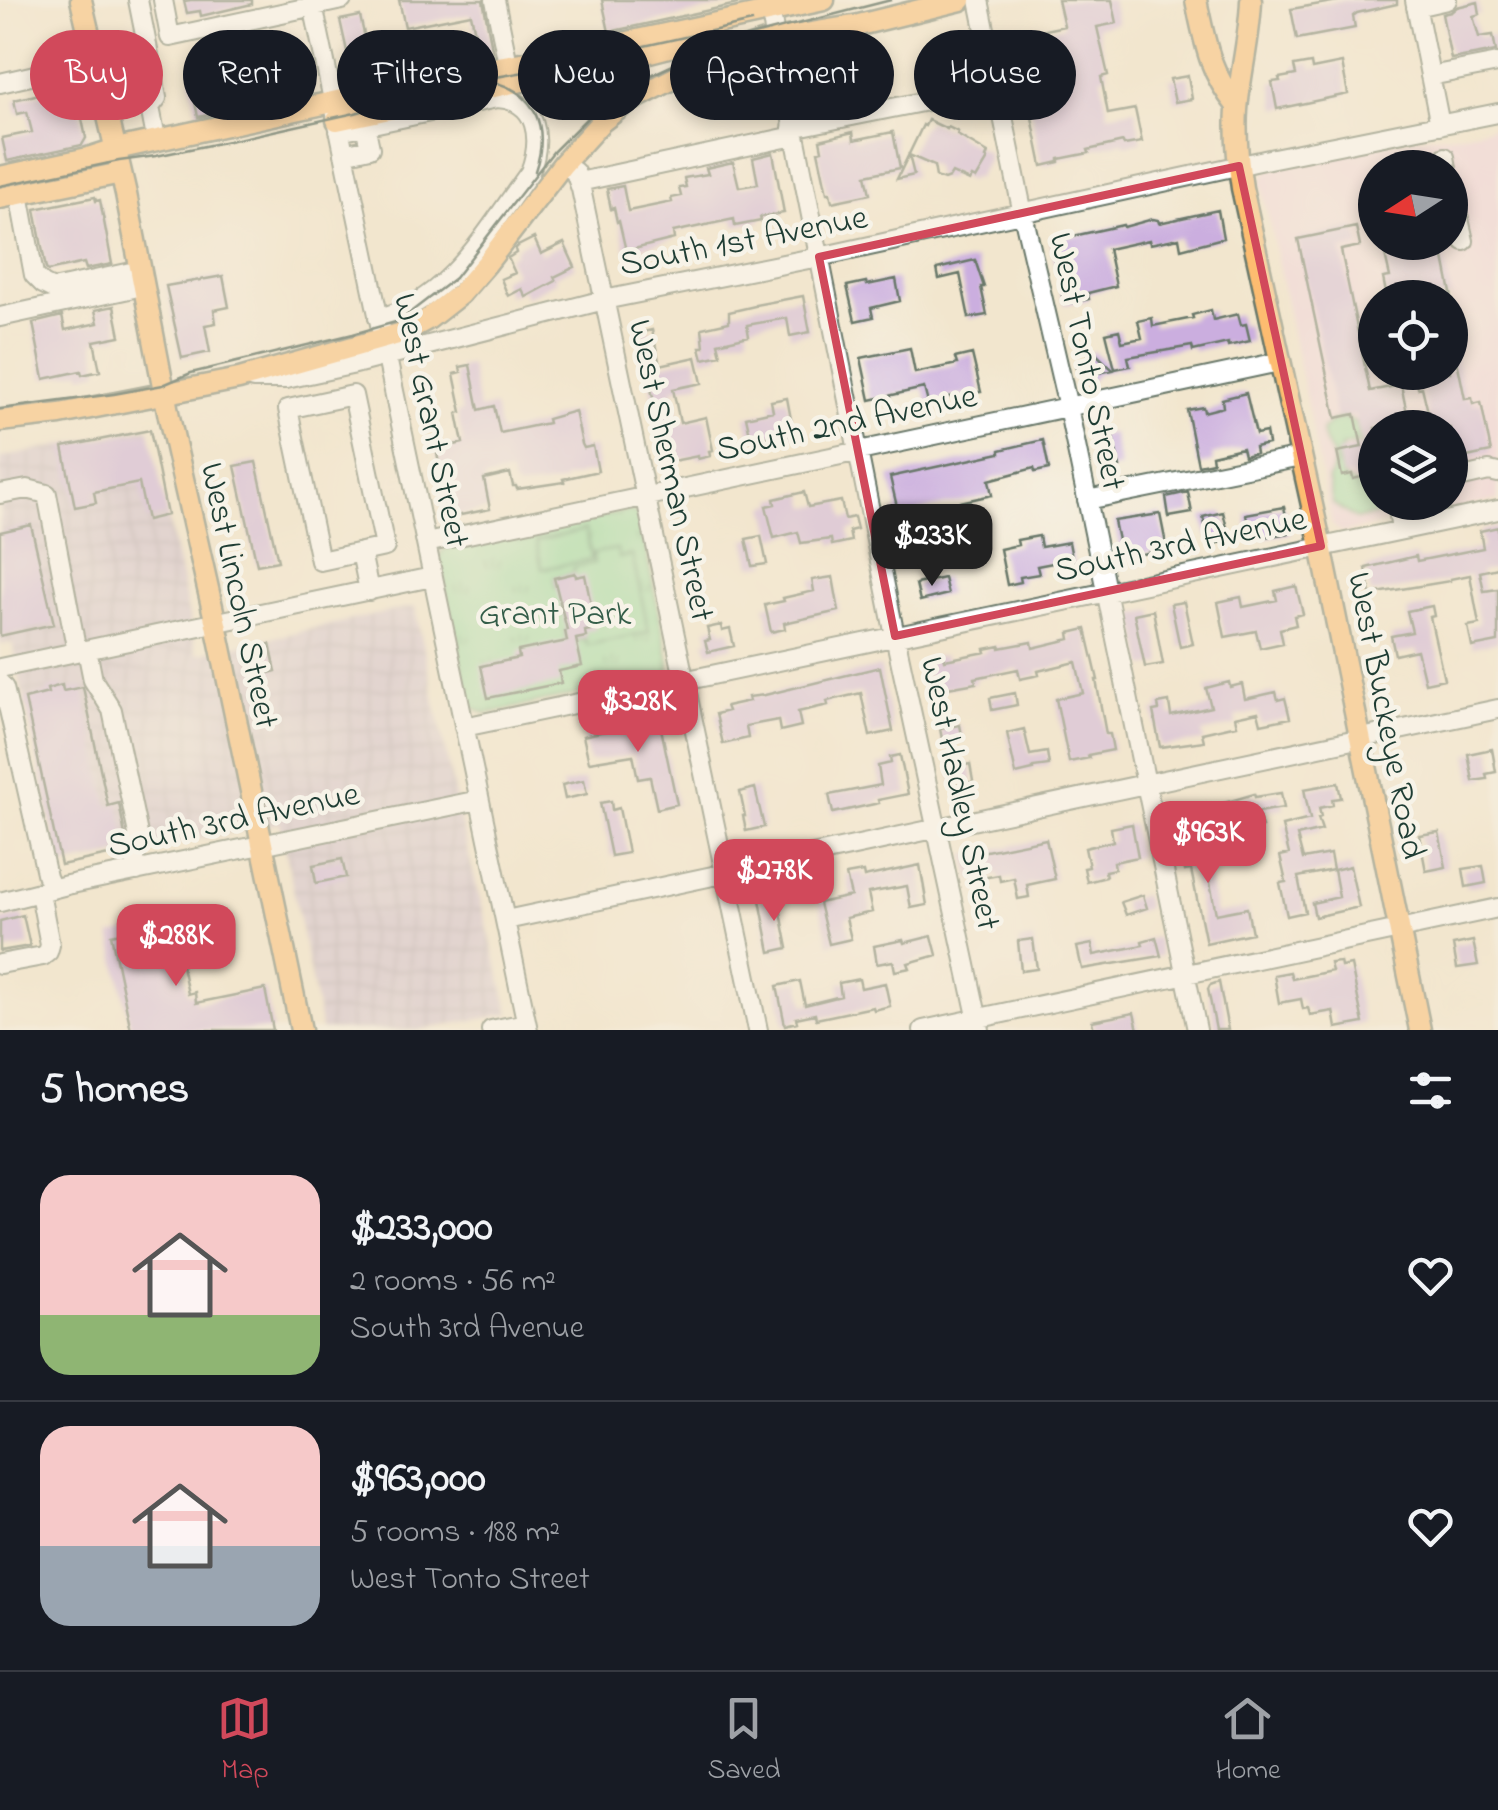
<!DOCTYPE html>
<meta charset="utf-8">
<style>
:root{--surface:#171b24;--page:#20242c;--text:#f1f3f6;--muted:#9ea1a6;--line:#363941;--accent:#d1495b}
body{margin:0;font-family:"Indie Flower",sans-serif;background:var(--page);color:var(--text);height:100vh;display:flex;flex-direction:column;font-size:38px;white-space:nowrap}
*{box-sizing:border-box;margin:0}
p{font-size:32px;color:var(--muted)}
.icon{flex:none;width:55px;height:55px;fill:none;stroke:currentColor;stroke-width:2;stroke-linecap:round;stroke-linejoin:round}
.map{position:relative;height:1030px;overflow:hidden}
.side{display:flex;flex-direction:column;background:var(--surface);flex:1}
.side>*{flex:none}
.hud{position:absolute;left:30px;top:30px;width:1440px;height:90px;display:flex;gap:20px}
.needle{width:65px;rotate:258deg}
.buttons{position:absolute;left:1358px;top:150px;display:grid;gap:20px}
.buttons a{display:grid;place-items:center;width:110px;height:110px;border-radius:50%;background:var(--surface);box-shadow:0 5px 15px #0003;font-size:50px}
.price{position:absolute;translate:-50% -85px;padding:0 22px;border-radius:20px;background:var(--accent);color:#fff;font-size:32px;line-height:65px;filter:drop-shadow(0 2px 5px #0008)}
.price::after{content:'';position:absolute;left:50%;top:60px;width:30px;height:22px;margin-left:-15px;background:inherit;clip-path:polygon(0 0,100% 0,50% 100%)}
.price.active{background:#222;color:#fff}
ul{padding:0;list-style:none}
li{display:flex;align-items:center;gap:30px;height:250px;padding:0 40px}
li+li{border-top:2px solid var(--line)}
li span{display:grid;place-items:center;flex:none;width:280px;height:200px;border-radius:30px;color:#555}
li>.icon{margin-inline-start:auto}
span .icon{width:120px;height:120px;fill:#fffc;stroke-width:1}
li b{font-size:42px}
h2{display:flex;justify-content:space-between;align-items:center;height:120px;padding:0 40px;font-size:42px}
.pill{padding:0 35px;border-radius:45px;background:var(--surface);box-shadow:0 5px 15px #0003;font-size:35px;line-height:90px}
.pill.active{background:var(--accent);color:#fff}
.tab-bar{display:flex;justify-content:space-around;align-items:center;height:140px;border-top:2px solid var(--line);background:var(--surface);font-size:28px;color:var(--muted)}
.tab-bar a{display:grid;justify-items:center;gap:5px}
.tab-bar .active{color:var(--accent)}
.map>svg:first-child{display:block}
.built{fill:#f1d0e2;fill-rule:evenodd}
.industrial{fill:url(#industrial-grid)}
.grass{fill:url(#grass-tufts);stroke:#548c68;stroke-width:2.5}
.pitch{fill:#89db9b;stroke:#548c68;stroke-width:2.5}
.building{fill:#cbaedf}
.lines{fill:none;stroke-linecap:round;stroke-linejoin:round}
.minor-casing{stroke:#69786a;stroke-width:22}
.major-casing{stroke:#69786a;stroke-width:25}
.minor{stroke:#fff;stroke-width:18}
.major{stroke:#fdbc6f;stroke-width:20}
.tram{stroke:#1f3d34;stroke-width:2.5}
.marked{fill:none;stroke:#d1495b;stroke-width:8;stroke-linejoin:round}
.labels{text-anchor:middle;stroke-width:9;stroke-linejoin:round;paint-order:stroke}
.street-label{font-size:35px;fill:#1f3d34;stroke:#f7f3e8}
.park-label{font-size:35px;fill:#345d49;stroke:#f7f3e8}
</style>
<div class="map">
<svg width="1498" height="1030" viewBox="0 0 1498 1030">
<defs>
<pattern id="industrial-grid" width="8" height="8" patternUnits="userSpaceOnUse" patternTransform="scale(2.5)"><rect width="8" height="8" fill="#cebed0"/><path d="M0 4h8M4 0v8" fill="none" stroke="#b0a4b3"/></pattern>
<pattern id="grass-tufts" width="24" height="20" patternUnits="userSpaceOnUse" patternTransform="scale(2.5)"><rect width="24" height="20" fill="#89db9b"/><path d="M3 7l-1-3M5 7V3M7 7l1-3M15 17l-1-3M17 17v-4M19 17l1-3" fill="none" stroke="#6fb37f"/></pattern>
</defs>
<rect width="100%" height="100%" fill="#f7f3e8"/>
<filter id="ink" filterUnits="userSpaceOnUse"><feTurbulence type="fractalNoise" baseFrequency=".01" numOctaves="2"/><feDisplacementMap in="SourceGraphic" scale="20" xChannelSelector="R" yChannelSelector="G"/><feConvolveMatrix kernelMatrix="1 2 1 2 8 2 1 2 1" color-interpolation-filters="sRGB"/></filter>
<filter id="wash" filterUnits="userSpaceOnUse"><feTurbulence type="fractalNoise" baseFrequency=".0048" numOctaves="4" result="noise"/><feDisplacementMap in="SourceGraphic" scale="40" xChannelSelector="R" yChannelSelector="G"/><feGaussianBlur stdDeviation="2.25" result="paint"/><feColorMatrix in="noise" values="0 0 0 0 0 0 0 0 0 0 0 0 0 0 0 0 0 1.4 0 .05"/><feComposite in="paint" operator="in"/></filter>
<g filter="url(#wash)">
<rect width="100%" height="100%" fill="#f2e6ce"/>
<path class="built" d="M1498 126V500L1342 533 1332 525 1261 181 1268 170 1284 166 1419 137 1461 134ZM1375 168H1450V242H1375ZM1375 298H1450V372H1375ZM1375 428H1450V502H1375Z"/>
<path class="industrial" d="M149 427 197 654 415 606 462 829 510 1014 418 1030H321L280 823 60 867 12 643 0 645V458Z"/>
<path class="grass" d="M1345 418 1354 422 1360 438 1367 437 1373 444 1360 447 1359 443 1341 447 1342 451 1337 453 1342 476 1355 485 1375 481V502L1387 503V513L1356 519 1333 504 1328 479C1344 454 1324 455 1322 431L1332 421Z
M631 510 639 516 670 664 668 672 662 676 486 714 474 708 469 702 439 560 440 553 446 548Z"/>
<path class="pitch" d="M585 530 592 559 542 569 536 541Z
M617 549 619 558 632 555 649 632 587 645 585 638 567 641 565 631 572 629 563 586 556 588 554 578 574 573V567L594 563 593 553Z"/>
<g id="blocks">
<path class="building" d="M191 0H252V4L201 16 200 11 187 13 184 1Z
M399 0H483L493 54 480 56 471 14 405 27Z
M602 0H737V4L609 32Z
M1058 0H1112L1117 23 1097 27 1108 75 1101 77 1108 114 1135 109 1142 142 1124 145 1123 142 1088 150 1089 153 1059 159V162L1042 166 1028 98 1024 99 1012 37 1064 26Z
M1344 0H1397V4L1357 13 1353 16 1355 28 1297 39 1291 9Z
M1478 2 1480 14 1473 16 1479 37 1493 35 1496 51 1451 59 1442 14 1451 12 1457 7Z
M360 16 374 79 354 83 340 20Z
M1311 63 1312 69 1342 63 1348 94 1277 109 1272 82 1280 81 1279 78 1296 75 1294 66Z
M1188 76 1192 99 1175 102 1170 79Z
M202 77 203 86 218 83 224 112 198 117 190 79Z
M75 86 86 138 82 145 7 161 2 138 32 132 27 112 17 114 14 100 44 93 43 90 56 87 57 90Z
M928 120 947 129 948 127 958 132 957 135 959 136 988 153 986 158 988 159 976 179 972 177 970 181 952 173 949 178 944 180 936 177 934 166 909 155 914 175 897 179 923 125 925 126Z
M853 132 854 140 893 132 900 168 866 175 870 194 832 202 830 193H827L818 151 822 150 820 140Z
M773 153 784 213 760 217 761 221 735 226 734 219 673 232 674 239 626 251 619 221 617 222 614 208 611 209 607 189 623 186 628 211 672 202 671 198 681 196 679 188 686 187 684 178 708 174 706 168 733 162 739 187 758 184 753 158Z
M95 197 96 201 100 200 112 264 86 269 84 263 48 271 46 269 35 209Z
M1218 210 1223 238 1181 249 1179 238 1150 244 1149 240 1108 249 1116 286 1088 293 1089 299 1064 304 1051 241 1123 225 1124 227 1153 219 1158 220 1159 223Z
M1356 227 1360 246 1341 250 1370 391 1401 385 1409 423 1390 428H1375V474L1353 479 1352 474 1342 476 1337 452 1362 447 1355 414 1336 418 1298 239Z
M534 238 541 254 564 243 575 267 554 277 556 281 526 297 522 289 508 296 501 279 515 273 508 258 516 253 515 249 518 246Z
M1382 242H1411L1415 259 1443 253 1452 298H1387L1383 278 1390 277Z
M975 260 984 287H981L987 315 969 318 960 274 939 279 937 269Z
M223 276 229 307 214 310 216 323 205 325 210 352 182 358 166 286Z
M896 279 900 301 871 308 873 317 855 321 847 286 866 282 867 285Z
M803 296 810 332 790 336 787 318 747 325 749 336 718 343 721 355 703 359 700 347H704L702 328 729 322V312L755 306V305Z
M114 306 120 336 94 341 100 371 82 375 81 371 44 379 33 323 62 316 65 330 98 323 95 310Z
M1211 310 1213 320 1238 314 1241 325 1246 324 1250 341 1228 346V343L1193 351 1192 346 1128 357 1130 366 1115 369 1106 333 1119 330 1122 342 1142 338 1138 321 1152 318 1153 326 1193 318 1192 315Z
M652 330 660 365 696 357 702 383 673 389 680 423 706 417 713 450 709 451 710 456 698 459V456L668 462 638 333Z
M910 348 915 373 957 364 955 358 972 354 981 392 943 398 944 400 928 403 924 388 870 400 861 358Z
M1093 351 1113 370 1098 373 1090 382 1076 368Z
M1450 351H1455L1465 399 1472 398 1473 404 1481 402 1491 452 1462 458 1463 461 1450 465V428H1425L1423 417 1429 416 1422 387 1418 388 1415 372H1450Z
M470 365 479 410 494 406 500 433 548 423 547 419 575 411 582 444 584 448 593 446 598 471 563 479 564 482 517 489 516 486H513L510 473 484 479 490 509 446 518 441 498 446 496 436 449 463 443 457 413 462 412 454 374 461 372 460 367Z
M1246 393 1256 434 1266 432 1268 444 1255 447 1256 453 1244 456 1242 448 1212 455 1213 462 1198 465 1187 410 1203 407 1204 412 1223 407 1222 399Z
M787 398 794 435 778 439V435L751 439 746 417 773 411 771 401Z
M150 430 167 515 147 520 139 483 94 492 96 503 75 507 63 447Z
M1112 433 1120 467 1103 471 1095 437Z
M1043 440 1049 469 1035 472 1034 468 989 480 992 495 919 511V513L913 515 916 525 898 529 894 512 898 511 890 477 1000 453V450Z
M256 462 278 561 257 565 235 466Z
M804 492 808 507 841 501 845 519 854 517 857 529 849 531 851 541 832 545 831 539 801 543 798 532 774 538 766 506 775 504 774 499Z
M1188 492 1192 513 1169 517 1166 497Z
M1284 507 1290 533 1250 539 1246 514Z
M1223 512 1230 540 1214 544 1212 535 1208 536 1203 517Z
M1160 514 1167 549 1132 556V553L1121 555 1114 521Z
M31 525 54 624 0 636V532Z
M1498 527V568L1480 572 1484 591 1498 589V642L1472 647 1468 626 1479 624 1470 575 1450 579V581L1371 594 1366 568 1416 556 1417 561 1483 548 1480 531Z
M761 536 767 564 752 566 746 539Z
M1039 536 1041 547 1069 542 1074 568 1059 571 1058 562 1037 566 1039 574 1020 577 1021 582 1007 585 1000 549 1018 545 1017 540Z
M933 542 935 556 956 552 959 563 933 569 931 558 911 562 908 546Z
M575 573 576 577 585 575 596 629 585 631 586 637 576 639 582 666 559 671 561 683 488 698 481 666 519 658 518 651 567 641 565 631 567 630 554 578Z
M833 577 839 611 784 623 785 629 771 632 765 605 784 601 783 598 814 591 812 580Z
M944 578 948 594 920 601 916 584Z
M1296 586 1303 614 1294 616 1296 625 1280 629 1283 643 1260 648 1256 631 1225 637 1218 602 1241 597 1243 607 1277 600 1275 591Z
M1184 602 1193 644 1180 647 1171 604Z
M1432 606 1434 616 1430 617 1444 679 1425 683 1417 650 1395 655 1391 636 1412 632 1407 611Z
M1153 610 1163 664 1145 667 1134 614Z
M721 625 722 631 730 629 734 646 708 652 705 641 710 640 707 628Z
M1086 629 1098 680H1096L1106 734H1110L1113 750 1088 755 1089 758 1069 762 1056 699 1083 693 1076 662 1038 671 1039 675 1020 679 1018 669 975 678 976 683 931 691 924 659 944 655 945 660 986 652 985 649 1000 646V648L1032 642 1033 648 1070 639 1069 633Z
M270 644 276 671 257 676 251 648Z
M880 667 893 731 870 736 861 693 827 701 828 705 798 712 801 726 780 731 778 720 746 726 748 738 723 744 716 714 728 711 726 706 749 701 748 697 765 695Z
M1229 682 1230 687 1242 684 1245 699 1276 692 1278 700 1285 698 1290 718 1261 724 1258 712 1235 717 1237 725 1202 733 1204 741 1160 747 1153 711 1159 710 1158 704 1169 702 1171 716 1211 707 1206 688Z
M62 685 63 691 83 687 108 806 119 803 125 835V840L116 842 118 853 61 865 25 699 48 693 47 689Z
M1015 693 1017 705 992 710 990 698Z
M659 719 677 804 657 809 650 777 638 779 633 755 589 762 583 736Z
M960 725 963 740 943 744 940 729Z
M1024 729 1030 755 1047 752 1049 765 1033 767V770L1016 774 1007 733Z
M1492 749 1496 772 1486 774 1487 779 1473 781 1468 754Z
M900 755 908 794 878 800 879 803 833 813 829 795 881 785 878 766 891 763 890 757Z
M970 764 973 781 954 785 950 768Z
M584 780 587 794 565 799 562 785Z
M1338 783 1341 798 1332 799 1333 805 1319 808 1321 817 1318 818 1322 830 1297 836 1303 859 1330 854 1333 870 1298 877 1305 912 1287 916 1280 883 1286 882 1280 856 1289 854 1282 826 1310 819 1304 789Z
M755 788 764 827 746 831 743 816H745L740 792Z
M1281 793 1284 808 1258 812 1262 827 1247 830 1248 834 1238 837 1235 822 1228 824 1223 803 1254 794 1255 797Z
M611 801 612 810 619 808 628 853 611 856 600 803Z
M1200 811 1203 824 1196 825 1201 848 1206 847 1210 866 1207 867 1216 914 1247 908 1252 933 1206 943 1191 870 1185 871 1181 852 1184 851 1177 815Z
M1132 824 1138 857 1114 862 1115 869 1105 871 1106 877 1087 882 1084 868 1089 867 1085 848 1113 841 1111 828Z
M1439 832 1446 867 1426 871 1419 835Z
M1046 839 1055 879 1027 885 1029 897 1018 899 1014 878 1000 881 999 875 971 880 966 855Z
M342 859 346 877 316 883 313 865Z
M920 865 927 905 911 908 907 886 868 893 872 912 846 918 851 939 829 944 819 903 851 896 846 875 863 872 864 877Z
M1350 866 1359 907 1315 917 1312 903 1339 897 1334 870Z
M1483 866 1486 883 1466 887 1463 869Z
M1143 895 1147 908 1126 915 1121 902Z
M778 897 788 948 770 952 760 900Z
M23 915 30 946 0 951V921Z
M173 922 188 994 195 992 196 1003 265 989 273 1030H131L111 935Z
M932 936 937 955 908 963 910 968 895 971 893 961 877 964 874 946 903 940 904 943Z
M1156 937 1161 956 1082 969 1077 947 1092 944 1094 955 1143 945 1142 941Z
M1033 939 1037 969 1021 971 1018 941Z
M1473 941 1478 965 1457 968 1453 945Z
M1340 962 1341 967 1351 965 1363 1023 1336 1028 1333 1011 1310 1015 1308 1008 1303 1009 1301 999 1279 1003 1274 975 1290 972 1292 979 1332 971 1330 963Z
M859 979 861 988 885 983 890 1006 874 1010 873 1007 816 1019 815 1014 796 1018 797 1022 785 1025 777 986 800 981 805 1005 841 996 839 983Z
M1219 982 1228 1030H1216L1208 989 1210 985Z
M1134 1013 1138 1030H1094L1092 1021Z"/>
</g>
</g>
<g filter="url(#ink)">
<use href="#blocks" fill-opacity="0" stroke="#69786a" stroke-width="2.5"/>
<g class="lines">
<g class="minor-casing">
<path id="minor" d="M163 0 170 37 342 0
M312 0 528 1030
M495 0 508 64
M768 0 895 636 980 1030
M979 0 1023 214 1068 407 1197 1030
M1415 0 1440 125
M1416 7 1447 0
M60 46 91 41
M153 75 157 98 150 107 155 133
M1430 76 1498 63
M0 83 96 61
M102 87 153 75 138 0
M792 128 997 87
M339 131 497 98C539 100 542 140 530 172 490 226 449 303 378 318
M344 154 370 148 365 125
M1445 157 1447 168
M563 164 575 172 581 189 758 1030
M1450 179 1464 241
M579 182 794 136
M19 194 34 275 43 284 53 289 141 270
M0 317 143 286
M253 379H286L351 365 604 300 833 254 1269 159 1498 113
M353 395 385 547 320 561 288 409Z
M1450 480 1489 471 1498 473
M0 494 27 489 47 494 77 652
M1087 500 1301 457
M1397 502 1401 530
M426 543 1279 362
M361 552 369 591
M87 650 93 680 112 710 138 834 135 858 137 871
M0 668 432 577
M0 683 4 688 47 877 52 889
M464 727 1498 510
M0 902 67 885 479 800
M506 920 1498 709
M0 964 43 956 48 952 50 945 40 893
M491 1030 526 1023
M923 1030 1498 908"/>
</g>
<g class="major-casing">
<path id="major" d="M81 0 126 194 169 417 216 624 301 1030
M1196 0C1205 43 1209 71 1237 106
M1251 0C1250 37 1240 73 1237 110 1235 136 1238 162 1242 188L1321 546 1420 1030
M337 120 603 64 704 38
M0 177 88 158 116 149 466 73 581 52 824 0
M0 198 121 173
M0 421 60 414 239 379 402 333 428 319 460 294 487 263 563 164 601 122 626 103 708 61 775 39 859 25 961 0"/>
</g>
<use href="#minor" class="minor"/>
<use href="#major" class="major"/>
<path class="tram" d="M488 81C536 90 550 127 535 171
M0 186 119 161 156 156 224 142 355 113 479 80 536 70 752 22
M0 409 114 394 163 385 191 373 353 334 399 321 455 278 553 152 597 108 623 88 697 54 734 40 891 0"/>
</g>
</g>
<path d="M0 0H1498V1030H0ZM1239 166 1321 546 895 636 819 257Z" fill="#f2e6ce" fill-opacity=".55" fill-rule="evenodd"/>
<path class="marked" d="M1239 166 1321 546 895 636 819 257Z"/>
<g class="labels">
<g class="street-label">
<text transform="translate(743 239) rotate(-11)" y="12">South 1st Avenue</text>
<text transform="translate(1089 361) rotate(78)" y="12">West Tonto Street</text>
<text transform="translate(433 420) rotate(78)" y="12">West Grant Street</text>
<text transform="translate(846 421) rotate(-12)" y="12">South 2nd Avenue</text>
<text transform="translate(673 470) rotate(78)" y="12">West Sherman Street</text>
<text transform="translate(1180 543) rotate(-12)" y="12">South 3rd Avenue</text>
<text transform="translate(241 595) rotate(78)" y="12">West Lincoln Street</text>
<text transform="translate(1388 715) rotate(79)" y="12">West Buckeye Road</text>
<text transform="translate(962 793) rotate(78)" y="12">West Hadley Street</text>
<text transform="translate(233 818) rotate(-12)" y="12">South 3rd Avenue</text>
</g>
<g class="park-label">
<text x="555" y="624">Grant Park</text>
</g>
</g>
</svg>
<div class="buttons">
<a><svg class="needle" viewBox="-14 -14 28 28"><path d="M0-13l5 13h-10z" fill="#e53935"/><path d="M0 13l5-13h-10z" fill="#9ea1a6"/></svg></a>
<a><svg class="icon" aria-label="locate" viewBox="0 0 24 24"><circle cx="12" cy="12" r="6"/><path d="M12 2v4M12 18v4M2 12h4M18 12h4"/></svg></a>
<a><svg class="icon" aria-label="layers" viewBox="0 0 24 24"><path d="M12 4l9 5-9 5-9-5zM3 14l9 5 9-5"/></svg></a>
</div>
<b class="price active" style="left:932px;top:589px">$233K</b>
<b class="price" style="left:638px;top:755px">$328K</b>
<b class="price" style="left:1208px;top:886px">$963K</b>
<b class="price" style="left:774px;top:924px">$278K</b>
<b class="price" style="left:176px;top:989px">$288K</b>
<div class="hud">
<a class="pill active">Buy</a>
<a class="pill">Rent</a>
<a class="pill">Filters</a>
<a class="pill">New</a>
<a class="pill">Apartment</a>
<a class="pill">House</a>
</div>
</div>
<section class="side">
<h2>5 homes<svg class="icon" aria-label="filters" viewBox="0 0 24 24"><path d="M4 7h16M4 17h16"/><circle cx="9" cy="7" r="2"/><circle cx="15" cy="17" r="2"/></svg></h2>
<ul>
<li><span style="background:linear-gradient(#f6c9c9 70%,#8fb573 0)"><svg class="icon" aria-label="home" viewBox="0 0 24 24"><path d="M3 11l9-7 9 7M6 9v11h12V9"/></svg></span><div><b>$233,000</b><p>2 rooms · 56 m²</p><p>South 3rd Avenue</p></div><svg class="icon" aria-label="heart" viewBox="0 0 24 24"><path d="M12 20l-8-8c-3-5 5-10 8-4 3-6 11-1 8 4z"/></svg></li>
<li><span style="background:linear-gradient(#f6c9c9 60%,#9aa5b1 0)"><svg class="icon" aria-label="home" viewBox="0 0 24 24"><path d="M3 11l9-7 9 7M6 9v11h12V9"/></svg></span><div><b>$963,000</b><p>5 rooms · 188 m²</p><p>West Tonto Street</p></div><svg class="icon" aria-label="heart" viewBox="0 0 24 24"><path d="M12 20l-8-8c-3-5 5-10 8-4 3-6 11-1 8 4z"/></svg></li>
</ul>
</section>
<nav class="tab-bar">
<a class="active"><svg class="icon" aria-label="map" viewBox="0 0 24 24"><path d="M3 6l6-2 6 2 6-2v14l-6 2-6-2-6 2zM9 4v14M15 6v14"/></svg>Map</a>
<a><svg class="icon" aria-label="saved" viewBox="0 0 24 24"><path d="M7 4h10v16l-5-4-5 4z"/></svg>Saved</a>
<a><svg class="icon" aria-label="home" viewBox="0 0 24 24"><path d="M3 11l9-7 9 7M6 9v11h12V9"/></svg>Home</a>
</nav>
